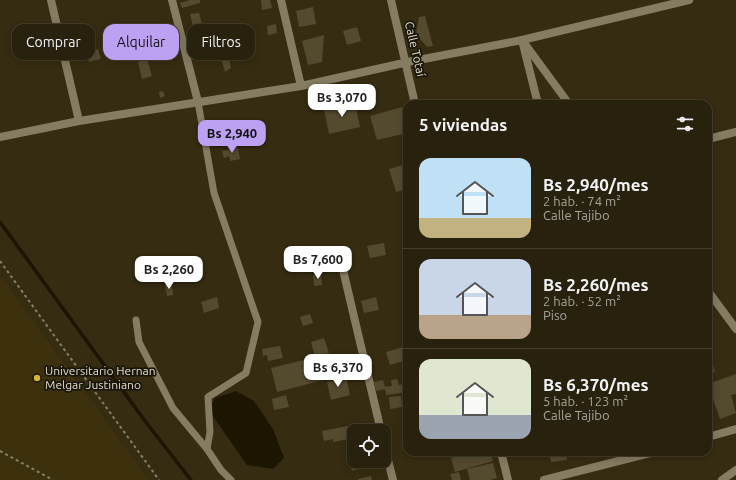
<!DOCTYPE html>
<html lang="es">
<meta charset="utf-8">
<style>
:root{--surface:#28210d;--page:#302916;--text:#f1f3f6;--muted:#a5a39d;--line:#443e2e;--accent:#bca0f2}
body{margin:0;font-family:Ubuntu,sans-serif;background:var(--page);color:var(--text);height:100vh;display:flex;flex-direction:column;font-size:15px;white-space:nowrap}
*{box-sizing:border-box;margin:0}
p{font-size:13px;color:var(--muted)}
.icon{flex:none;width:22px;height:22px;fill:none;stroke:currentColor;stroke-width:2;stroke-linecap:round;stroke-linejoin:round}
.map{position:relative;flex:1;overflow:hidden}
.side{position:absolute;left:403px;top:100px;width:309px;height:356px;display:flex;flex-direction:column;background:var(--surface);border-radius:12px;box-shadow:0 2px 10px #0003,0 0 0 1px var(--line)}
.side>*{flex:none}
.banner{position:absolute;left:12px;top:24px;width:331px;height:36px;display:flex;gap:8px}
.fabs{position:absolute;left:347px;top:424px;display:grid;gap:8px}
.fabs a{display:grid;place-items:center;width:44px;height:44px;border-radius:8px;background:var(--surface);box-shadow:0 2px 10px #0003,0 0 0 1px var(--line);font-size:20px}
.price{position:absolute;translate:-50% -34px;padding:0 9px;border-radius:8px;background:#fff;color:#222;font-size:13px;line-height:26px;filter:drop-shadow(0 1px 2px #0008)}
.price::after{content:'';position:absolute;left:50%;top:24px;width:12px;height:9px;margin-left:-6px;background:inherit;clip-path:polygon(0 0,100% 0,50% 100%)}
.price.on{background:var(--accent);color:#111}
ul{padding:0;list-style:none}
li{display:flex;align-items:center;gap:12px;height:100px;padding:0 16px}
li+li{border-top:1px solid var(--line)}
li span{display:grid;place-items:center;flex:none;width:112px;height:80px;border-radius:12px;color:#555}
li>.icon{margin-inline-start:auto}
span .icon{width:48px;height:48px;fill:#fffc;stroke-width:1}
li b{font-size:17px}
h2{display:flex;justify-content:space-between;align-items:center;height:48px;padding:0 16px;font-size:17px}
.tag{padding:0 14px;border-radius:12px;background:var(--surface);box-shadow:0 2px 10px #0003,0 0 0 1px var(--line);font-size:14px;line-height:36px}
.tag.on{background:var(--accent);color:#111}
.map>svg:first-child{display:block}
.built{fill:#3d310d}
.water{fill:#1c1502}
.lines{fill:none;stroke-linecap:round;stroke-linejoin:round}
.stream{stroke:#1c1502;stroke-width:3.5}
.building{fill:#544b2f}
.path{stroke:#857d67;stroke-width:2;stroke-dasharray:3 3;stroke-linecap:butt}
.service{stroke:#857c61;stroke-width:7}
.minor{stroke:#857c61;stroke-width:8}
.tertiary{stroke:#857c61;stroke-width:8}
.poi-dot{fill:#dab333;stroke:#191509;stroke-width:1.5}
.labels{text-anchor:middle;stroke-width:3.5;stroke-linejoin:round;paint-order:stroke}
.street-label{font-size:12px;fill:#e0dbcb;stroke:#191509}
.poi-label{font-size:12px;fill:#e0dbcb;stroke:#191509;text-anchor:start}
</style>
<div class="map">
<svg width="736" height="480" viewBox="0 0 736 480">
<rect width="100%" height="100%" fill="#362c11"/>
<path class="built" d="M0 276 149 480H0Z"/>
<path class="water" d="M236 391 254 401 273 429 284 458 273 469 247 465 212 415 211 406 215 398Z"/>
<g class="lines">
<path class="stream" d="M0 222 145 421 191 480"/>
</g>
<path class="building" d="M190 0H200V3L182 8 180 3Z
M261 0H270L272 8 262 10Z
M313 7 316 24 299 27 296 11Z
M199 13 202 24 193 26 190 14Z
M425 16 433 46 427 47 416 34 419 17Z
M276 24 277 33 268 35 267 26Z
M357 27 361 41 347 45 343 31Z
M324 35 322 62 308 65 302 41Z
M162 46 164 55 158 56 157 47Z
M98 49 101 59 89 62 86 52Z
M147 59 152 76 142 79 138 62Z
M229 59 231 68 225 72 222 61Z
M163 91 165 96 160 98 159 92Z
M355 103 360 127 329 134 324 109Z
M402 107 407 128V133L377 140 370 116Z
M238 148 240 159 230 161 229 156 224 158 222 151Z
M407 164V189L396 192 389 169Z
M384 243 386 255 370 258 367 246Z
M321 274 322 285 314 286 313 275Z
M172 284 173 295 167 296 165 285Z
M217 297 219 308 204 313 201 302Z
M376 297 379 310 364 313 361 301Z
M310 314 313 323 303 326 300 317Z
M324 338 329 353 315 357 311 342Z
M280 346 283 358 268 361 267 355 263 356 262 349Z
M407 346V360L390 365 386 352Z
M711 357 715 372 708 373V358Z
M312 358 315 371 322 370 324 380 277 392 271 368Z
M343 365 345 373 334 376 332 368Z
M736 374V394L731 395 736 413 720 419 708 384Z
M346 377 350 395 331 400 327 382Z
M397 379 399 385 407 383V392L386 395 385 389 376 391 374 382 383 380 385 387 392 386 391 380Z
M286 395 289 407 274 410 272 399Z
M401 396 402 407 390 409 389 397Z
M353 425 355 431 354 438 333 442V439L324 441 322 431Z
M354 439V448L347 449 346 440Z
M474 452H490L493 461 455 472 451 458Z
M549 452H566L567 460 551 462Z
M354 458V461H369L371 466 352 471 349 459Z
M493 463 497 478 490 480H470L467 469Z
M459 472 461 480H452L450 474Z
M371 476 372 480H358V479Z"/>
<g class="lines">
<path class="path" d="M0 261 159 480
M0 451 53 480"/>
<path class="service" d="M198 102 214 193 258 322 246 373 208 397 210 432 207 449 221 470 231 480
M136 320 139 342 173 408 207 449"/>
<path class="minor" d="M51 0 79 121
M172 0 198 102
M281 0 301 86
M391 0 415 104
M0 137 79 121 301 86 408 62 522 40 538 104
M708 139 736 132
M339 253 381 431
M708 437 736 429
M384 444 393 480
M501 452 508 480
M544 480 654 452
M722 480 736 470"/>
<path class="tertiary" d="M569 104 522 40 689 0
M708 291 736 329"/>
</g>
<circle class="poi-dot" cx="37" cy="378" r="4"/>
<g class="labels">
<g class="street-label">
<text transform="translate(415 49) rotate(77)" y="4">Calle Totaí</text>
</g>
<g class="poi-label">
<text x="45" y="375">Universitario Hernan<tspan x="45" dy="14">Melgar Justiniano</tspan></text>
</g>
</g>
</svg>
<div class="fabs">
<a><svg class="icon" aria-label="locate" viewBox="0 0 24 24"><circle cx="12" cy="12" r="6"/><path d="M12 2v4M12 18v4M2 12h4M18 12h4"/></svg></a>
</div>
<b class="price" style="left:342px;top:118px">Bs 3,070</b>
<b class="price on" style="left:232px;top:154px">Bs 2,940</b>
<b class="price" style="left:318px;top:280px">Bs 7,600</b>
<b class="price" style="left:169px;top:290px">Bs 2,260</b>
<b class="price" style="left:338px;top:388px">Bs 6,370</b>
<div class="banner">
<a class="tag">Comprar</a>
<a class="tag on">Alquilar</a>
<a class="tag">Filtros</a>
</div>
<section class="side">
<h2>5 viviendas<svg class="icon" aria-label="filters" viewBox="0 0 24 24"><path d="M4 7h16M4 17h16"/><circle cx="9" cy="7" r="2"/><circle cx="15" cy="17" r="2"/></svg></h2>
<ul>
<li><span style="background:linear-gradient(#bfe0f5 75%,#c2b280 0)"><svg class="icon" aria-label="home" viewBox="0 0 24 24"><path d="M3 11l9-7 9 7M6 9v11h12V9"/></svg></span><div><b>Bs 2,940/mes</b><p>2 hab. · 74 m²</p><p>Calle Tajibo</p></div></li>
<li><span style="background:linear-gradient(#c9d6e8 70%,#b9a48a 0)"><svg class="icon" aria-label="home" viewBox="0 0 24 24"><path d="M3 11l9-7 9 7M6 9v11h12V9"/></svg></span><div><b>Bs 2,260/mes</b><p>2 hab. · 52 m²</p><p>Piso</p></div></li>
<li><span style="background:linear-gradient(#dfe7d0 70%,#9aa5b1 0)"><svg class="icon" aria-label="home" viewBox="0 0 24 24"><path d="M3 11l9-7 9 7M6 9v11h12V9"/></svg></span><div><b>Bs 6,370/mes</b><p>5 hab. · 123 m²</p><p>Calle Tajibo</p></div></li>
</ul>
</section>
</div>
